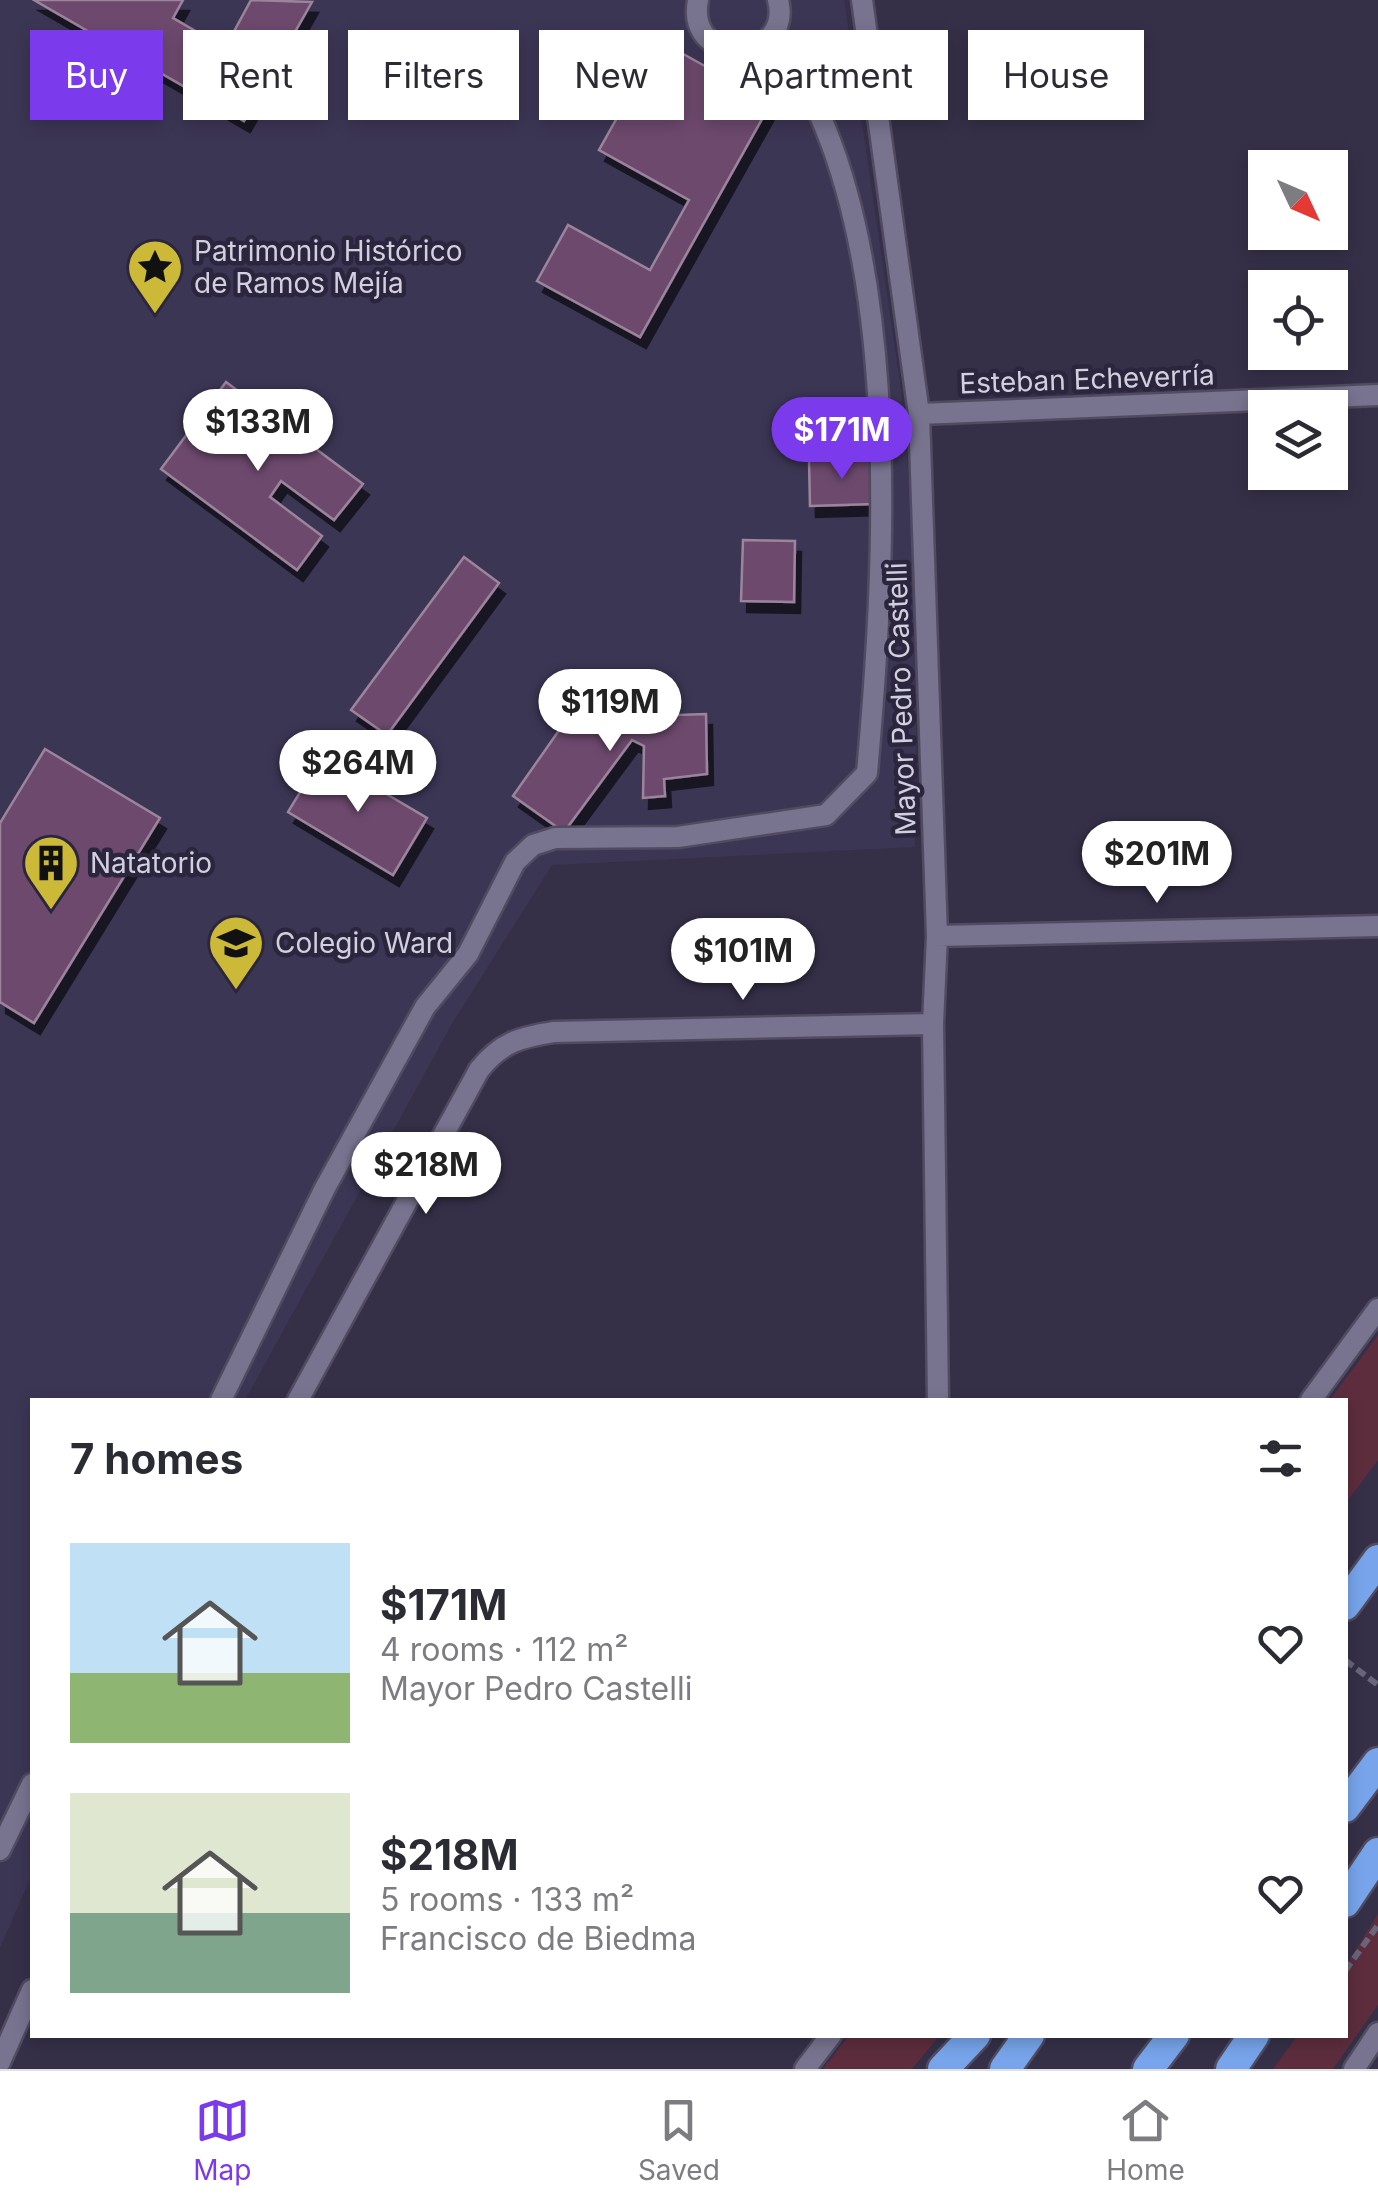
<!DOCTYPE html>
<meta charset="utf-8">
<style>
:root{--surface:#fff;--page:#f2f2f3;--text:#2b2b33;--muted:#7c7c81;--line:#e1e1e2;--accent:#7c3aed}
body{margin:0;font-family:Inter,sans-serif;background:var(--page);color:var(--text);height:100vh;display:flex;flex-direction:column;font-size:38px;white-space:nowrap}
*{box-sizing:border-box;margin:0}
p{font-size:32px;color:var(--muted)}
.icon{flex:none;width:55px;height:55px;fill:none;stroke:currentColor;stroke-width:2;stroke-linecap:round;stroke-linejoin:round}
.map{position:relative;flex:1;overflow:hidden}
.details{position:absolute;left:30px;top:1398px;width:1318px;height:640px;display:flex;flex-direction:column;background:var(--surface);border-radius:0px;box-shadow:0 5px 15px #0003}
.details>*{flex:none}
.banner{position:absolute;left:30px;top:30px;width:1320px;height:90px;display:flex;gap:20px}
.needle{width:65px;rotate:134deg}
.buttons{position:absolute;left:1248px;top:150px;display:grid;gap:20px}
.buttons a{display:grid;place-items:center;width:100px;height:100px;border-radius:0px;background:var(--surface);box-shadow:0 5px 15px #0003;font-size:50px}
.price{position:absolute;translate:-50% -85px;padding:0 22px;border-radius:35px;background:#fff;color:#222;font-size:32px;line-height:65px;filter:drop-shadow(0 2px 5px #0008)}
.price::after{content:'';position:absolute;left:50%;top:60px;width:30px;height:22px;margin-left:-15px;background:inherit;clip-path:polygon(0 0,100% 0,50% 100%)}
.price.current{background:var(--accent);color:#fff}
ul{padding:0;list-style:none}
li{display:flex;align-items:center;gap:30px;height:250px;padding:0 40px}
li span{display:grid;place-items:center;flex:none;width:280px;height:200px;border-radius:0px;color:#555}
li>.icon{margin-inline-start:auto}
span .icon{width:120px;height:120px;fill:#fffc;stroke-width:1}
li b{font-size:42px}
h2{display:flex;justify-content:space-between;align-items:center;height:120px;padding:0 40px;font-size:42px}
.tag{padding:0 35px;border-radius:0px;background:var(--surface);box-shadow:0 5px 15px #0003;font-size:35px;line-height:90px}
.tag.current{background:var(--accent);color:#fff}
.dock{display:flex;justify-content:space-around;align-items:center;height:140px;border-top:2px solid var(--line);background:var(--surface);font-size:28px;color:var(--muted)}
.dock a{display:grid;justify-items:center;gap:5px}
.dock .current{color:var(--accent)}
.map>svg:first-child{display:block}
.built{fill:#3c3655}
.green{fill:#5d2d3d}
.building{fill:#6d486e;stroke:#9c859c;stroke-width:2.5;filter:url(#shadow)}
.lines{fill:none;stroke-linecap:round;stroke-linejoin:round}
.service-casing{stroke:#504b60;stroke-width:25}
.minor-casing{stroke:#504b60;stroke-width:25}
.tertiary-casing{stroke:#504b60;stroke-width:25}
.motorway-casing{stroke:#504b60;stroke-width:35}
.path{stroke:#69657a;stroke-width:6;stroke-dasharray:10 5;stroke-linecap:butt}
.service{stroke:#78738f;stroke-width:20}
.minor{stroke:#78738f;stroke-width:20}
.tertiary{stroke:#78738f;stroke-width:20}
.motorway{stroke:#77a4eb;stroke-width:30}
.labels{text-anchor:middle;stroke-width:9;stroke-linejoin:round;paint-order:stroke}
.poi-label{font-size:28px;fill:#d2cfdf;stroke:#2b263e;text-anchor:start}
.street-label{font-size:28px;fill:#d2cfdf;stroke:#2b263e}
</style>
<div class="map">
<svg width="1378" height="2069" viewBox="0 0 1378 2069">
<defs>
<filter id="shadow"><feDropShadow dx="6" dy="11" stdDeviation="0" flood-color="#0009"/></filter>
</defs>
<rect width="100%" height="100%" fill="#353048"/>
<path class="built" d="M0 0H844L900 383 918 577 915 847 552 865 453 1022 245 1400H32V1874L0 1948Z"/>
<path class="green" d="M1378 1335V1460L1345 1504V1400H1330Z
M1378 1914V2005L1333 2069H1273L1298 2035H1345V1967Z
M849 2035H940L912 2069H823Z"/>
<path class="building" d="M34 0H183L173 18 225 48 251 0 312 2 244 121Z
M660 41 771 103 640 337 537 281 568 225 650 270 689 200 599 150Z
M226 382 363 484 334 520 281 481 270 497 322 536 297 570 161 469Z
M874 458V504L810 506 809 459Z
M743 540 795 541 794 602 741 601Z
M464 557 499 583 387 735 351 710Z
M611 691 649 716 706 714 707 774 664 779 665 796 643 798 644 746 632 740 564 832 513 796 586 692Z
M45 749 160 818 34 1023 0 1002V823Z
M322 756 427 818 393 875 288 812Z"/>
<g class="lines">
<g class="service-casing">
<path id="service" d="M698 0C685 69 794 63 778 0
M221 1400 325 1188 425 1007 468 954 515 862 533 845 555 838 678 837 826 815 867 773C886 561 908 209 773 35
M0 1850 32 1784"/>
</g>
<g class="minor-casing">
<path id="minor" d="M862 0 919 414 937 936 933 1024 938 1400
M919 414 1378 395
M937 936 1378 926
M298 1400 479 1070C501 1042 521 1037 554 1032L933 1024
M0 2062 32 1990"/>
</g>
<g class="tertiary-casing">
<path id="tertiary" d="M1311 1400 1378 1309
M805 2069 831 2035
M1354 2069 1378 2033"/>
</g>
<g class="motorway-casing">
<path id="motorway" d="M1345 1605 1378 1560
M1345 1807 1378 1763
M1345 1902 1378 1853
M943 2069 975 2035
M1005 2069 1029 2035
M1148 2069 1174 2035
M1231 2069 1254 2035"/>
</g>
<path class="path" d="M1345 1660 1378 1685
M1345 1971 1378 1925"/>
<use href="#service" class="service"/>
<use href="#minor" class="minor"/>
<use href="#tertiary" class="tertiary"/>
<use href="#motorway" class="motorway"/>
</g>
<defs>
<g id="sight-pin" transform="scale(2.875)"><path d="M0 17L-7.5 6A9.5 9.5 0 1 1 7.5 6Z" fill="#cdb938" stroke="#2b263e"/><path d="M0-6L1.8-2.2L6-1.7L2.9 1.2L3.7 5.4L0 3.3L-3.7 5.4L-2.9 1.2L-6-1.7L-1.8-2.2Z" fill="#111"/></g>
<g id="building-pin" transform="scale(2.875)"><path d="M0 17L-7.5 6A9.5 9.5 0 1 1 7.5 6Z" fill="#cdb938" stroke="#2b263e"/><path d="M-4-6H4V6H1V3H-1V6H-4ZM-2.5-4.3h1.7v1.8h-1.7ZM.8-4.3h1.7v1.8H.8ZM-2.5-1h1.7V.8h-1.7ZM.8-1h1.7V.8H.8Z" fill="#111"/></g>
<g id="school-pin" transform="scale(2.875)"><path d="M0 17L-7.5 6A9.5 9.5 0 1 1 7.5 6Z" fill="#cdb938" stroke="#2b263e"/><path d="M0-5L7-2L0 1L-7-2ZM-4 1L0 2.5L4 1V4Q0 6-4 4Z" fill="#111"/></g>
</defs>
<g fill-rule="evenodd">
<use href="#sight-pin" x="155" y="267"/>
<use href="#building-pin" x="51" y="863"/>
<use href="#school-pin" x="236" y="943"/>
</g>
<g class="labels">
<g class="poi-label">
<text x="194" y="261">Patrimonio Histórico<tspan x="194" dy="32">de Ramos Mejía</tspan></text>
<text x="90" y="873">Natatorio</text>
<text x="275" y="953">Colegio Ward</text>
</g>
<g class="street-label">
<text transform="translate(1087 379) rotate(-2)" y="10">Esteban Echeverría</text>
<text transform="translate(901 699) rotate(-92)" y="10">Mayor Pedro Castelli</text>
</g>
</g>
</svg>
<div class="buttons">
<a><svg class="needle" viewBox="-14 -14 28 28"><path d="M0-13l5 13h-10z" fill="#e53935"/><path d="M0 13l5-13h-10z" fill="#7c7c81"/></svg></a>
<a><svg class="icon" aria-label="locate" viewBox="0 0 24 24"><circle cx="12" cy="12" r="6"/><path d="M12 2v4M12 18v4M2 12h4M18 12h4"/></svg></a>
<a><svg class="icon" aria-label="layers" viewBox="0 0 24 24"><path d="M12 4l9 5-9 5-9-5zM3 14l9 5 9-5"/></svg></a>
</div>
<b class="price" style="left:258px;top:474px">$133M</b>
<b class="price current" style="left:842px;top:482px">$171M</b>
<b class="price" style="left:610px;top:754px">$119M</b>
<b class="price" style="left:358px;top:815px">$264M</b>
<b class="price" style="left:1157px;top:906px">$201M</b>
<b class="price" style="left:743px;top:1003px">$101M</b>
<b class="price" style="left:426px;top:1217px">$218M</b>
<div class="banner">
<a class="tag current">Buy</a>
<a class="tag">Rent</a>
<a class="tag">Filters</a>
<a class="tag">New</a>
<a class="tag">Apartment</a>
<a class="tag">House</a>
</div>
<section class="details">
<h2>7 homes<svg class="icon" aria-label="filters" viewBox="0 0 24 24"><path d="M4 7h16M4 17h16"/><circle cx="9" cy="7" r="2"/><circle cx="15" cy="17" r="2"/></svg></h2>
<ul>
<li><span style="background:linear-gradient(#bfe0f5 65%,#8fb573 0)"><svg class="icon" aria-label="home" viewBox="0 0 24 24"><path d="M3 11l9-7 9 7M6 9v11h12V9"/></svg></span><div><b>$171M</b><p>4 rooms · 112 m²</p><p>Mayor Pedro Castelli</p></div><svg class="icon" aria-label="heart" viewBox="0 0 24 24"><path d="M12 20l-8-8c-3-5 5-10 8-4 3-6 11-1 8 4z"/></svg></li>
<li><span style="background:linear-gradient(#dfe7d0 60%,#7fa58c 0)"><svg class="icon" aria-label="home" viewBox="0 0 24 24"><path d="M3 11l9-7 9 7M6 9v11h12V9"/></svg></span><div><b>$218M</b><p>5 rooms · 133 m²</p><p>Francisco de Biedma</p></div><svg class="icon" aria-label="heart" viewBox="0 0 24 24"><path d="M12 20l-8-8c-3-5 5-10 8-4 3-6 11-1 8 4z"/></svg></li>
</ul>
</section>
</div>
<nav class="dock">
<a class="current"><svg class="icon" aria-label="map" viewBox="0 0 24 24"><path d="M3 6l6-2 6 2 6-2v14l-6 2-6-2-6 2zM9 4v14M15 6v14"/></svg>Map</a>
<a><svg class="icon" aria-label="saved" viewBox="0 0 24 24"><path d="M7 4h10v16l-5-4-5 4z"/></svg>Saved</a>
<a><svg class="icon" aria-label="home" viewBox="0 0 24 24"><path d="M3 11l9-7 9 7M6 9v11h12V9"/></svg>Home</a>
</nav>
